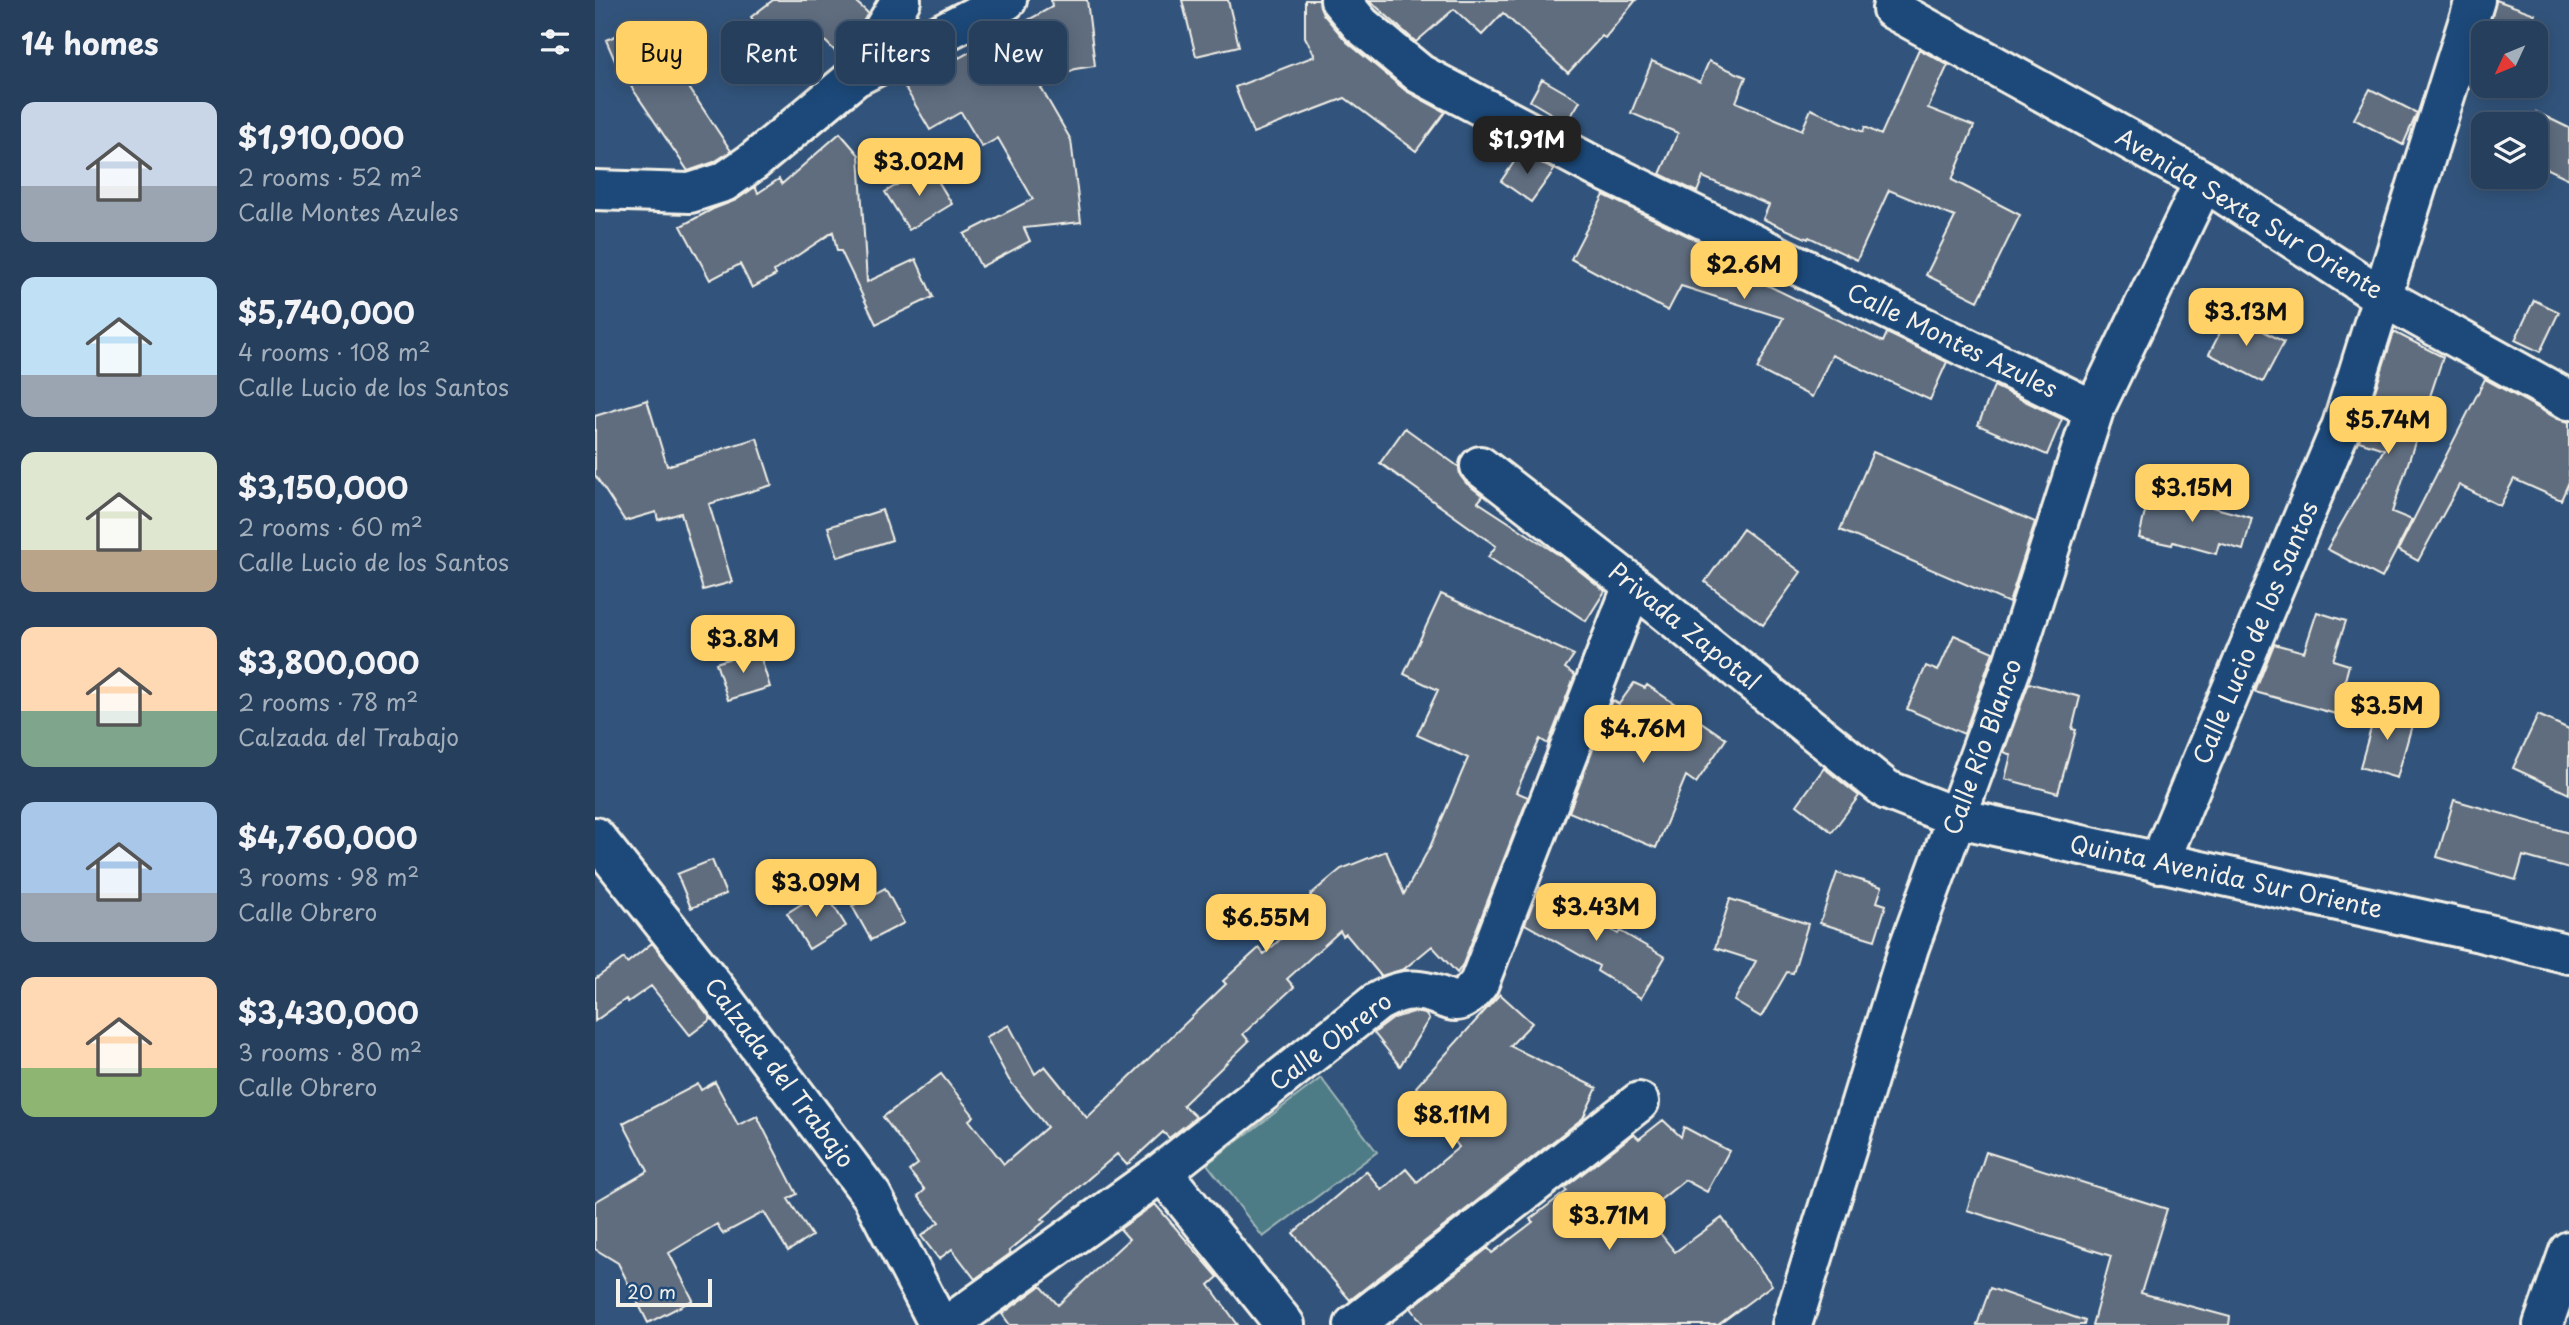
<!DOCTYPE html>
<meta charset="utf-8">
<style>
:root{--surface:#263f5d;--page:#324a66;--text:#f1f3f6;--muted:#a4afbc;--line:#425872;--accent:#ffd166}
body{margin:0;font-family:"Playpen Sans",sans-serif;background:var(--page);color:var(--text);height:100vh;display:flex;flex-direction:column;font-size:26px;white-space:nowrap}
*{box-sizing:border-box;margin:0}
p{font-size:23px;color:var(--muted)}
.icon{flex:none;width:38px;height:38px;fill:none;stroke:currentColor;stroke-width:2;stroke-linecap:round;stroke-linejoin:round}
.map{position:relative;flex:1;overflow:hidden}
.panel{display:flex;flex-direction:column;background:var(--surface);width:595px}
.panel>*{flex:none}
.banner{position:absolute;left:21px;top:21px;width:665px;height:63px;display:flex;gap:14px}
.needle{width:46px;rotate:226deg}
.buttons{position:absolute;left:1876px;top:21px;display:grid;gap:14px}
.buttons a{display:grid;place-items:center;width:77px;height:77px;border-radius:14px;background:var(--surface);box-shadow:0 4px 18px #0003,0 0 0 2px var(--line);font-size:35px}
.scale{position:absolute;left:21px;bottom:18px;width:96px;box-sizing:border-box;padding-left:7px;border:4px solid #f4f1e8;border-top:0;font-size:19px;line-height:24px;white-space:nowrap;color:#f4f1e8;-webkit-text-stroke:5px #1f4a7a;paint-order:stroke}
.price{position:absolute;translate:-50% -60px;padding:0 16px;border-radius:14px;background:var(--accent);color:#111;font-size:23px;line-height:46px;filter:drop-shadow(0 2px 4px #0008)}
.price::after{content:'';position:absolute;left:50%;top:42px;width:21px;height:16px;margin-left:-10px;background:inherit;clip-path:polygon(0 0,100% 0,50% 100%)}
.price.current{background:#222;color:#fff}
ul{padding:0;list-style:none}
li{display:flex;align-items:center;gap:21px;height:175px;padding:0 21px}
li span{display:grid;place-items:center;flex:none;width:196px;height:140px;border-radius:14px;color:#555}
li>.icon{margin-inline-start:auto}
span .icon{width:84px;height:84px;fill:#fffc;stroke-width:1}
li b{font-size:30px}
h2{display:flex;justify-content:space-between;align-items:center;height:84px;padding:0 21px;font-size:30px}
.pill{padding:0 24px;border-radius:14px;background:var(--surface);box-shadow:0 4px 18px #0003,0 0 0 2px var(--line);font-size:24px;line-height:63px}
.pill.current{background:var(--accent);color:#111}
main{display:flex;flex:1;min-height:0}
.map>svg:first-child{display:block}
.green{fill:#4d7c86;stroke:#a0b6b7;stroke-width:2}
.building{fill:#5f6d7f;stroke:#f4f1e8;stroke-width:2}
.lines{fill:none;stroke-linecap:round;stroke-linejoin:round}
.street-casing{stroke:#f4f1e8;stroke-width:44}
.secondary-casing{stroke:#f4f1e8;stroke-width:44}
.street{stroke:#1f4a7a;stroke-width:38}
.secondary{stroke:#1f4a7a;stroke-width:38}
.labels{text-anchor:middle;stroke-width:5;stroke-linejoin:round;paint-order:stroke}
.street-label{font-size:24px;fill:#f4f1e8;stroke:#1f4a7a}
</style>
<main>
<section class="panel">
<h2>14 homes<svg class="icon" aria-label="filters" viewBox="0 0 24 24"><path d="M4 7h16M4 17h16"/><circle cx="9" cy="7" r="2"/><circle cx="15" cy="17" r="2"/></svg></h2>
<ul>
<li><span style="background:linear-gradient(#c9d6e8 60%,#9aa5b1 0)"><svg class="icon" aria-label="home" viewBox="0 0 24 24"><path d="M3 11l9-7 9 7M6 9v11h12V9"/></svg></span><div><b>$1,910,000</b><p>2 rooms · 52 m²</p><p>Calle Montes Azules</p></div></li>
<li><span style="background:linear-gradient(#bfe0f5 70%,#9aa5b1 0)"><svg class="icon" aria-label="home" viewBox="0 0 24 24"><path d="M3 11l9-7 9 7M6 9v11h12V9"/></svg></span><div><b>$5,740,000</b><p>4 rooms · 108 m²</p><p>Calle Lucio de los Santos</p></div></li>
<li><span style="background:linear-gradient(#dfe7d0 70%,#b9a48a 0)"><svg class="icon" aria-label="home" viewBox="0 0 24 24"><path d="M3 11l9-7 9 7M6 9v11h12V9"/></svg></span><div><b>$3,150,000</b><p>2 rooms · 60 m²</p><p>Calle Lucio de los Santos</p></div></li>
<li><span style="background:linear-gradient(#ffd9b3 60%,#7fa58c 0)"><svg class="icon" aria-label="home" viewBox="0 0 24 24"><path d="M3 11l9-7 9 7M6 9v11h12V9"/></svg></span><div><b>$3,800,000</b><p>2 rooms · 78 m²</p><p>Calzada del Trabajo</p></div></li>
<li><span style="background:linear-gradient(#a9c7e8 65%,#9aa5b1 0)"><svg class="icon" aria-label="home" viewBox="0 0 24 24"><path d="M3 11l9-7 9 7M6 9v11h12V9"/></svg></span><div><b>$4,760,000</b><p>3 rooms · 98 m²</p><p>Calle Obrero</p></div></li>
<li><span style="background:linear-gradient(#ffd9b3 65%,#8fb573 0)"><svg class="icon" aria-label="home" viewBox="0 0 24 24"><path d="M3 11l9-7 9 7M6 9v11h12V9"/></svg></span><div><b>$3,430,000</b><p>3 rooms · 80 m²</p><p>Calle Obrero</p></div></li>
</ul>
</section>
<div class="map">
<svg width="1974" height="1325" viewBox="0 0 1974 1325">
<rect width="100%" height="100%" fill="#32547c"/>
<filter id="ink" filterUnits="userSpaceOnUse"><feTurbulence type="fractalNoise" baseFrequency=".0143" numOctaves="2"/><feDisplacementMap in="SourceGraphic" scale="14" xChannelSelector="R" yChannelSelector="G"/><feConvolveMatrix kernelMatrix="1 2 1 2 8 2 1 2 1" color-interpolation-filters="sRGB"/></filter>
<g filter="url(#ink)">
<path class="green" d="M726 1078 782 1152 668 1237 612 1164Z"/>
<path class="building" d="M178 0H259L273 13 262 32 241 52 226 37 188 64 156 17Z
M456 0H492L500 66 480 69 446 88 476 140 486 222 429 228 435 241 386 267 369 234 438 199 403 138 387 147 366 112 335 130 305 79 360 51 364 58 457 7Z
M587 0H633L644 46 601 56Z
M710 0H724L728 14 752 42 811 91 850 112 821 151 750 98 658 133 640 87 720 56 710 37Z
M774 0H1041L1010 38 1007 36 973 73 908 13 887 35 859 9 821 42Z
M1901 0 1940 14 1933 33H1893Z
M59 19 77 62 136 151 119 162 93 171 29 76 27 77 11 40Z
M1324 49 1353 65 1333 108 1379 126 1357 180 1425 215 1383 301 1331 275 1360 217 1294 190 1262 260 1214 237 1213 239 1168 219 1174 205 1108 177 1102 192 1065 174 1083 133 1036 113 1057 61 1105 82 1114 61 1151 77 1141 102 1207 130 1216 109 1268 132 1270 127 1286 135Z
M947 79 985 101 972 123 935 101Z
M1775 89 1822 113 1808 145 1759 119Z
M1941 112 1974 128V179L1941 163Z
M245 133 264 155 272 282 321 259 338 297 281 324 246 251H242L238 232 179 271 181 275 157 288 145 264 115 280 86 226 118 209 141 200 160 187 163 193 184 179 187 184Z
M926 152 959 170 936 202 906 181Z
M334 166 357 204 314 230 290 192Z
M1009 195 1169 273 1166 282 1288 342 1292 333 1352 362 1335 400 1237 355 1217 397 1162 369 1188 318 1086 286 1073 311 976 259Z
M1939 300 1964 312 1945 352 1920 340Z
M1635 313 1689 342 1668 382 1614 354Z
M1799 332 1848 357 1797 512 1817 520 1787 578 1732 549 1789 449 1764 441Z
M1890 379 1963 419 1974 422V482L1966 500 1919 479 1905 506 1864 485 1823 561 1803 550Z
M1399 386 1467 419 1452 455 1383 425Z
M52 400 72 466 162 438 177 485 114 504 137 582 108 590 86 513 63 520 61 512 30 521 0 475V416Z
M810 428 864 467 865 475 871 483 888 496 883 502 967 557 1010 591 991 621 893 557 901 546 785 463Z
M1278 452 1440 522 1414 603 1245 530Z
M1555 490 1657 518 1648 550 1624 543 1621 554 1578 542 1577 545 1544 538Z
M287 510 297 540 243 557 233 527Z
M1148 529 1206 572 1168 625 1110 582Z
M846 594 979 655 970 668 980 675 953 744 945 739 921 792 933 797 868 964 862 973 837 946 809 969 786 976 751 934 748 936 745 931 692 979 699 987 648 1034 654 1041 588 1105 601 1117 574 1138 568 1132 532 1165 522 1154 447 1219 450 1221 414 1251 416 1253 380 1279 357 1249 344 1259 326 1236 344 1222 323 1196 330 1190 314 1171 323 1164 288 1117 346 1074 379 1116 374 1120 409 1164 452 1127 414 1080 391 1037 414 1025 440 1074 450 1066 492 1118 631 984 628 981 664 948 669 954 723 905 715 895 746 869 791 851 809 894 835 847 873 758 822 735 843 690 809 674Z
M1722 612 1751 621 1738 660 1754 665 1741 714 1660 692 1679 644 1709 652Z
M1359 635 1398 652 1369 734 1312 709 1331 666 1343 671Z
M163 649 175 687 133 700 121 663Z
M1039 683 1050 688 1052 685 1131 739 1101 783 1091 776 1061 848 974 812 1017 700 1024 704Z
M1434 683 1485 697 1477 729 1481 730 1463 793 1410 779 1416 755 1409 752Z
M1782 707 1819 718 1802 778 1765 767Z
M1943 715 1974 729V794L1918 768Z
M1229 768 1264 796 1237 832 1202 805Z
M1859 800 1974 833V869L1928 856 1921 880 1842 857Z
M117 860 131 894 96 908 82 874Z
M1242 873 1287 887 1282 902 1291 905 1280 940 1225 923Z
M944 887 1023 934 1025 931 1070 957 1046 998 1002 971 1004 966 930 924Z
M290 888 309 923 276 940 257 906Z
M229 890 251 926 214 949 192 913Z
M1135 899 1213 924 1198 973 1192 972 1166 1017 1139 1001 1161 961 1120 948Z
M57 943 116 1019 95 1035 56 986 33 1002 31 999 0 1021V979L29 958 32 963Z
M905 994 937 1023 915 1046 1002 1088 988 1118 755 1300 698 1233 771 1171 787 1190 811 1169 822 1182 864 1147 821 1087Z
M818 1012 830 1014 834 1019 805 1066 779 1033 799 1018Z
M120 1082 143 1125 162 1116 202 1194 193 1199 217 1236 193 1251 169 1212 128 1234 122 1224 74 1253 98 1300 53 1323 23 1263 0 1249V1202L53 1171 28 1123 103 1084 106 1090Z
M1068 1120 1086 1137 1089 1127 1134 1151 1112 1192 1090 1180 1049 1213 1080 1252 1127 1218 1177 1285 1123 1325H829L816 1308 893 1248 897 1253 938 1222 935 1219 972 1191 969 1188 1039 1134 1044 1139Z
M1391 1152 1572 1209 1546 1293 1635 1317 1634 1325H1497L1516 1256 1372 1210Z
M560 1204 623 1277 614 1285 643 1325H415L407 1314 446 1286 463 1305 534 1239 525 1229Z
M1395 1288 1490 1321 1489 1325H1382Z"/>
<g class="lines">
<g class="street-casing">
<path id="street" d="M745 0 766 25 825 74 1001 167 1499 410
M1297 9 1609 181 1786 296 1974 400
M260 77 306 0
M885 466 1038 585 1292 790 1363 818 1885 932 1974 954
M1564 863 1747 425 1880 0
M567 1172 690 1325
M353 1325 567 1172 782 1002C797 994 808 989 825 991 855 994 859 1016 884 983L1038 585
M759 1325 1044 1102
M1197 1325 1314 947 1418 663 1499 410 1609 181
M1948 1325 1974 1251"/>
</g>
<g class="secondary-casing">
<path id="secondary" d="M0 190 95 193 129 182 159 161 260 77 412 0
M0 837 113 979 277 1196 344 1325"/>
</g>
<use href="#street" class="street"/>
<use href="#secondary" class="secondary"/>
</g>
</g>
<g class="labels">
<g class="street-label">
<text transform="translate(1654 214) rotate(31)" y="8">Avenida Sexta Sur Oriente</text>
<text transform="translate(1357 341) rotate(26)" y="8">Calle Montes Azules</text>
<text transform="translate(1089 627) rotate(39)" y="8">Privada Zapotal</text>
<text transform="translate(1661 633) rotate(-67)" y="8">Calle Lucio de los Santos</text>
<text transform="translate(1388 747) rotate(-70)" y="8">Calle Río Blanco</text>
<text transform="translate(1631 877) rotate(12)" y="8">Quinta Avenida Sur Oriente</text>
<text transform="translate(736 1042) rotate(-37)" y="8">Calle Obrero</text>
<text transform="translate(184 1073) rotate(53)" y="8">Calzada del Trabajo</text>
</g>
</g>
</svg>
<div class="buttons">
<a><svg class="needle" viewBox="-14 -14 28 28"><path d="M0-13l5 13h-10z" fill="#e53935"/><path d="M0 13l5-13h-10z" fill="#a4afbc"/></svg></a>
<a><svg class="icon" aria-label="layers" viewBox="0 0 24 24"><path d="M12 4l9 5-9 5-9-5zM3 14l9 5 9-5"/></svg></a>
</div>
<div class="scale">20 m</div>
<b class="price current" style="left:932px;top:176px">$1.91M</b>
<b class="price" style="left:324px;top:198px">$3.02M</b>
<b class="price" style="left:1149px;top:301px">$2.6M</b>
<b class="price" style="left:1651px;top:348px">$3.13M</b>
<b class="price" style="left:1793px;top:456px">$5.74M</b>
<b class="price" style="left:1597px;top:524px">$3.15M</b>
<b class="price" style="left:148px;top:675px">$3.8M</b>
<b class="price" style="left:1792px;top:742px">$3.5M</b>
<b class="price" style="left:1048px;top:765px">$4.76M</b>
<b class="price" style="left:221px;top:919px">$3.09M</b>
<b class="price" style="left:1001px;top:943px">$3.43M</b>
<b class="price" style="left:671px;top:954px">$6.55M</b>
<b class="price" style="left:857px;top:1151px">$8.11M</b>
<b class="price" style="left:1014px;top:1252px">$3.71M</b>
<div class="banner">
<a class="pill current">Buy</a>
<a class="pill">Rent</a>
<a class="pill">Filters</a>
<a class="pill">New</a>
</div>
</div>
</main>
